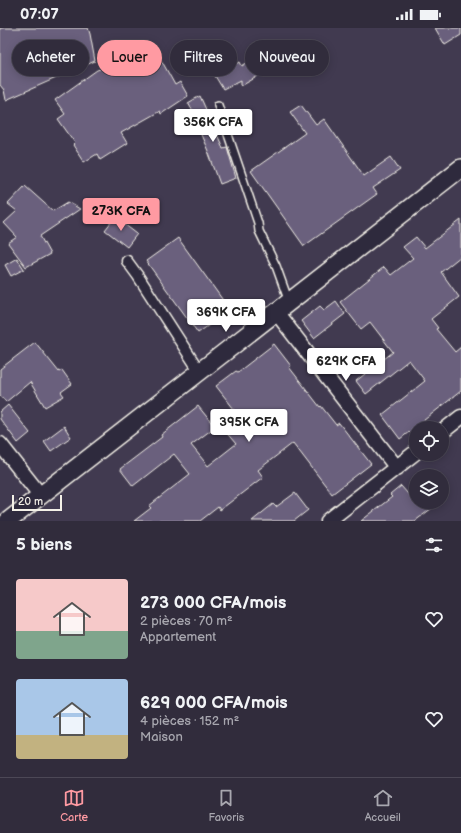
<!DOCTYPE html>
<html lang="fr">
<meta charset="utf-8">
<style>
:root{--surface:#312c3c;--page:#3d3847;--text:#f1f3f6;--muted:#a8a7af;--line:#4c4856;--accent:#ff9aa2}
body{margin:0;font-family:"Balsamiq Sans",sans-serif;background:var(--page);color:var(--text);height:100vh;display:flex;flex-direction:column;font-size:15px;white-space:nowrap}
*{box-sizing:border-box;margin:0}
p{font-size:13px;color:var(--muted)}
.icon{flex:none;width:22px;height:22px;fill:none;stroke:currentColor;stroke-width:2;stroke-linecap:round;stroke-linejoin:round}
.map{position:relative;height:493px;overflow:hidden}
.details{display:flex;flex-direction:column;background:var(--surface);flex:1}
.details>*{flex:none}
.top-card{position:absolute;left:12px;top:12px;width:437px;height:36px;display:flex;gap:8px}
.buttons{position:absolute;left:409px;top:393px;display:grid;gap:8px}
.buttons a{display:grid;place-items:center;width:40px;height:40px;border-radius:50%;background:var(--surface);box-shadow:0 2px 10px #0003,0 0 0 1px var(--line);font-size:20px}
.scale{position:absolute;left:12px;bottom:10px;width:50px;box-sizing:border-box;padding-left:4px;border:2px solid #f4f1e8;border-top:0;font-size:11px;line-height:14px;white-space:nowrap;color:#f4f1e8;-webkit-text-stroke:3px #2f2a3d;paint-order:stroke}
.price{position:absolute;translate:-50% -34px;padding:0 9px;border-radius:4px;background:#fff;color:#222;font-size:13px;line-height:26px;filter:drop-shadow(0 1px 2px #0008)}
.price::after{content:'';position:absolute;left:50%;top:24px;width:12px;height:9px;margin-left:-6px;background:inherit;clip-path:polygon(0 0,100% 0,50% 100%)}
.price.selected{background:var(--accent);color:#111}
ul{padding:0;list-style:none}
li{display:flex;align-items:center;gap:12px;height:100px;padding:0 16px}
li span{display:grid;place-items:center;flex:none;width:112px;height:80px;border-radius:4px;color:#555}
li>.icon{margin-inline-start:auto}
span .icon{width:48px;height:48px;fill:#fffc;stroke-width:1}
li b{font-size:17px}
h2{display:flex;justify-content:space-between;align-items:center;height:48px;padding:0 16px;font-size:17px}
.chip{padding:0 14px;border-radius:18px;background:var(--surface);box-shadow:0 2px 10px #0003,0 0 0 1px var(--line);font-size:14px;line-height:36px}
.chip.selected{background:var(--accent);color:#111}
.status{display:flex;justify-content:space-between;align-items:center;height:28px;padding:0 20px;background:var(--surface);direction:ltr}
.status svg{height:11px;fill:currentColor}
.dock{display:flex;justify-content:space-around;align-items:center;height:56px;border-top:1px solid var(--line);background:var(--surface);font-size:11px;color:var(--muted)}
.dock a{display:grid;justify-items:center;gap:2px}
.dock .selected{color:var(--accent)}
.map>svg:first-child{display:block}
.building{fill:#6a607d;stroke:#f4f1e8}
.lines{fill:none;stroke-linecap:round;stroke-linejoin:round}
.service-casing{stroke:#f4f1e8;stroke-width:10}
.pedestrian-casing{stroke:#f4f1e8;stroke-width:13}
.minor-casing{stroke:#f4f1e8;stroke-width:17}
.tertiary-casing{stroke:#f4f1e8;stroke-width:20}
.service{stroke:#2f2a3d;stroke-width:7}
.pedestrian{stroke:#2f2a3d;stroke-width:10}
.minor{stroke:#2f2a3d;stroke-width:14}
.tertiary{stroke:#2f2a3d;stroke-width:17}
</style>
<div class="status"><b>07:07</b><svg viewBox="0 0 49 12"><path d="M0 12V9h3v3zM5 12V6h3v6zM10 12V3h3v9zM15 12V0h3v12zM26 1h20v11H26zM47 4h2v5h-2z"/></svg></div>
<div class="map">
<svg width="461" height="493" viewBox="0 0 461 493">
<rect width="100%" height="100%" fill="#413a50"/>
<filter id="ink" filterUnits="userSpaceOnUse"><feTurbulence type="fractalNoise" baseFrequency=".025" numOctaves="2"/><feDisplacementMap in="SourceGraphic" scale="8" xChannelSelector="R" yChannelSelector="G"/><feConvolveMatrix kernelMatrix="1 2 1 2 8 2 1 2 1" color-interpolation-filters="sRGB"/></filter>
<g filter="url(#ink)">
<path class="building" d="M0 0H88L90 6 95 33 6 72 4 62 0 57Z
M435 0H461V7L445 17Z
M275 16 284 29 255 50 241 58V52L223 61 212 43 214 42 208 28 229 19 236 36 240 34 242 38Z
M159 28 175 57 180 54 188 68 161 86 160 83 121 105 127 115 100 132 97 126 84 134 73 117 75 115 58 91 65 86 55 72 97 42 140 29 142 37Z
M200 68 223 120 227 119 236 150 220 156 208 123 199 102 203 100 188 75Z
M301 77 316 97 324 91 364 148 391 129 400 142 373 160 377 166 304 218 251 143 305 105 290 84Z
M25 158 53 183 68 174 80 181 40 208 50 226 26 239 8 215 17 209 4 195 17 183 8 176Z
M115 189 137 206 127 219 105 202Z
M461 192V228L441 244 459 269 431 291 438 300 436 301 455 324 461 319V363L400 411 382 387 425 353 409 332 366 366 356 353 393 324 370 294 361 301 340 274 384 239 391 247 413 230 403 219 416 209 425 220Z
M178 210 230 282 198 305 146 233Z
M17 230 24 241 11 248 5 237Z
M336 273 345 286 314 310 301 293 320 278 324 282Z
M35 314 59 344 62 342 72 356 61 364 64 368 45 379 30 354 6 374 0 367V341Z
M274 316 291 338 289 339 320 379 321 378 336 397 339 395 371 436 332 466 293 415 258 442 263 449 220 482 218 479 200 493H134L151 480 149 478 190 446 174 426 133 458 120 441 162 409 161 407 198 378 215 399 191 417 208 438 236 416 225 403 241 390 216 358 236 343 238 344Z
M8 377 30 405 18 415 0 391V384Z
M64 398 71 409 51 423 44 413Z
M401 458 415 474H440L415 493H361L392 469 390 467Z
M295 465 308 482 294 493H252L273 476 276 479Z"/>
<g class="lines">
<g class="service-casing">
<path id="service" d="M218 77 258 195 259 203 276 238 289 274"/>
</g>
<g class="pedestrian-casing">
<path id="pedestrian" d="M127 233 138 248 200 344"/>
</g>
<g class="minor-casing">
<path id="minor" d="M276 284 397 440
M442 404 461 389
M0 416 41 468
M328 493 416 424"/>
</g>
<g class="tertiary-casing">
<path id="tertiary" d="M8 493 461 140"/>
</g>
<use href="#service" class="service"/>
<use href="#pedestrian" class="pedestrian"/>
<use href="#minor" class="minor"/>
<use href="#tertiary" class="tertiary"/>
</g>
</g>
</svg>
<div class="buttons">
<a><svg class="icon" aria-label="locate" viewBox="0 0 24 24"><circle cx="12" cy="12" r="6"/><path d="M12 2v4M12 18v4M2 12h4M18 12h4"/></svg></a>
<a><svg class="icon" aria-label="layers" viewBox="0 0 24 24"><path d="M12 4l9 5-9 5-9-5zM3 14l9 5 9-5"/></svg></a>
</div>
<div class="scale">20 m</div>
<b class="price" style="left:213px;top:115px">356K CFA</b>
<b class="price selected" style="left:121px;top:204px">273K CFA</b>
<b class="price" style="left:226px;top:305px">369K CFA</b>
<b class="price" style="left:346px;top:354px">629K CFA</b>
<b class="price" style="left:249px;top:415px">395K CFA</b>
<div class="top-card">
<a class="chip">Acheter</a>
<a class="chip selected">Louer</a>
<a class="chip">Filtres</a>
<a class="chip">Nouveau</a>
</div>
</div>
<section class="details">
<h2>5 biens<svg class="icon" aria-label="filters" viewBox="0 0 24 24"><path d="M4 7h16M4 17h16"/><circle cx="9" cy="7" r="2"/><circle cx="15" cy="17" r="2"/></svg></h2>
<ul>
<li><span style="background:linear-gradient(#f6c9c9 65%,#7fa58c 0)"><svg class="icon" aria-label="home" viewBox="0 0 24 24"><path d="M3 11l9-7 9 7M6 9v11h12V9"/></svg></span><div><b>273 000 CFA/mois</b><p>2 pièces · 70 m²</p><p>Appartement</p></div><svg class="icon" aria-label="heart" viewBox="0 0 24 24"><path d="M12 20l-8-8c-3-5 5-10 8-4 3-6 11-1 8 4z"/></svg></li>
<li><span style="background:linear-gradient(#a9c7e8 70%,#c2b280 0)"><svg class="icon" aria-label="home" viewBox="0 0 24 24"><path d="M3 11l9-7 9 7M6 9v11h12V9"/></svg></span><div><b>629 000 CFA/mois</b><p>4 pièces · 152 m²</p><p>Maison</p></div><svg class="icon" aria-label="heart" viewBox="0 0 24 24"><path d="M12 20l-8-8c-3-5 5-10 8-4 3-6 11-1 8 4z"/></svg></li>
</ul>
</section>
<nav class="dock">
<a class="selected"><svg class="icon" aria-label="map" viewBox="0 0 24 24"><path d="M3 6l6-2 6 2 6-2v14l-6 2-6-2-6 2zM9 4v14M15 6v14"/></svg>Carte</a>
<a><svg class="icon" aria-label="saved" viewBox="0 0 24 24"><path d="M7 4h10v16l-5-4-5 4z"/></svg>Favoris</a>
<a><svg class="icon" aria-label="home" viewBox="0 0 24 24"><path d="M3 11l9-7 9 7M6 9v11h12V9"/></svg>Accueil</a>
</nav>
